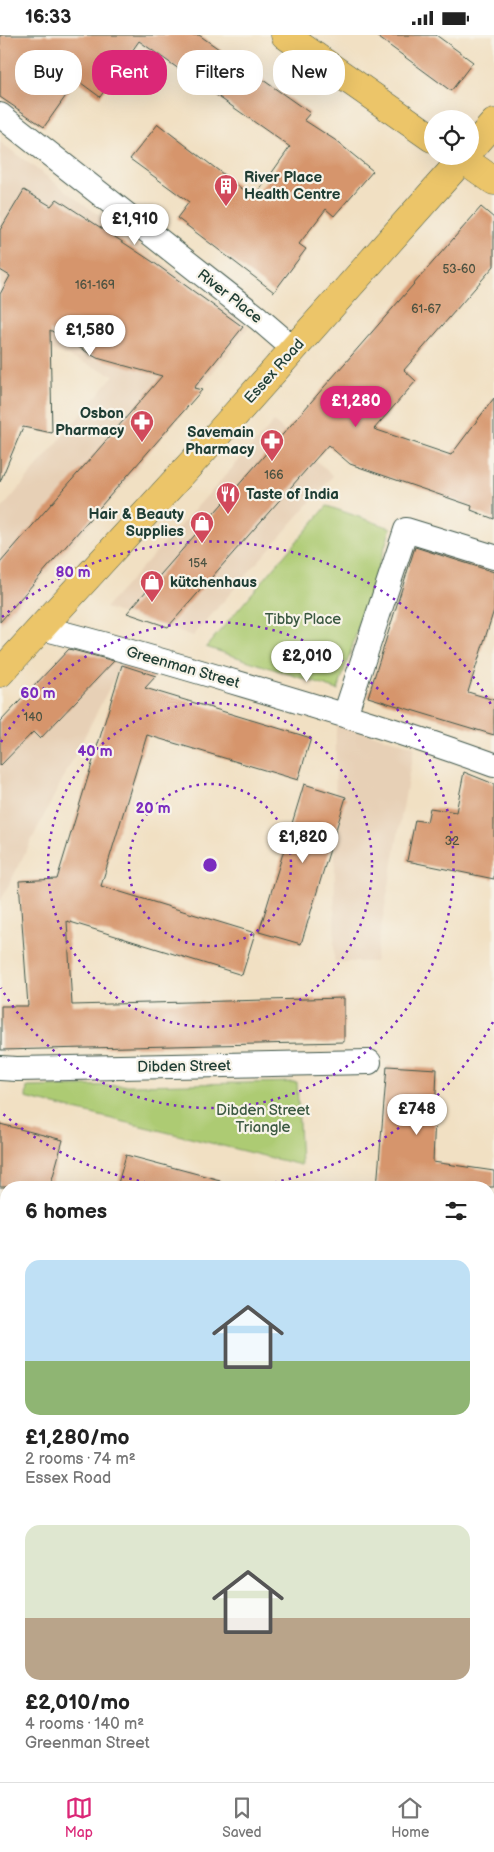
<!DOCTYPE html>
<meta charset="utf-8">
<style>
:root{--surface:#fff;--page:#f6f6f6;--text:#222;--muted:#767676;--line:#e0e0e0;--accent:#db2777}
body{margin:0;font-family:"Balsamiq Sans",sans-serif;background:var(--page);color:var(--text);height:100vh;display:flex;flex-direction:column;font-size:19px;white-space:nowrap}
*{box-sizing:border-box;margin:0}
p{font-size:16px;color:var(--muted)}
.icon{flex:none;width:28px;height:28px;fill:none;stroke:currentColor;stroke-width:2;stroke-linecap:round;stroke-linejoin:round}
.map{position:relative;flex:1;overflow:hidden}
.sheet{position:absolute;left:0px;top:1146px;width:495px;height:601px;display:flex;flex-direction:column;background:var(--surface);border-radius:20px 20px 0 0;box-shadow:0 5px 20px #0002}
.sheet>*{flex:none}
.guide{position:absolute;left:15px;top:15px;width:465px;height:45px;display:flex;gap:10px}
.controls{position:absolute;left:424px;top:75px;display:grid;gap:10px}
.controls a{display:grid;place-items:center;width:55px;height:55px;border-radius:50%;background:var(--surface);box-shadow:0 5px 20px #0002;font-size:25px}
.price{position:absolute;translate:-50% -42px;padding:0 11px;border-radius:18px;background:#fff;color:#222;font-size:16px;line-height:32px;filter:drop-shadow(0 1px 2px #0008)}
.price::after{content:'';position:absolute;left:50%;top:30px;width:15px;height:11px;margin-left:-8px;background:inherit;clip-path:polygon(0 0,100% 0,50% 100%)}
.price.selected{background:var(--accent);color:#fff}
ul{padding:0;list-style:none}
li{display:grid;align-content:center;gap:10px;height:265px;padding:0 25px}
li span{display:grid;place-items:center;height:155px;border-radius:15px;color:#555}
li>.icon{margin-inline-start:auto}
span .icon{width:90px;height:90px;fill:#fffc;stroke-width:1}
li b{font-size:21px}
h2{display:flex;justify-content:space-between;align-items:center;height:60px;padding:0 25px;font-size:21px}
.chip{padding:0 18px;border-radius:20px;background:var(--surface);box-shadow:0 5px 20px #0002;font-size:18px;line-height:45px}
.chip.selected{background:var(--accent);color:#fff}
.status{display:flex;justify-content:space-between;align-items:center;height:35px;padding:0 25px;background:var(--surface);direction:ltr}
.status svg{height:14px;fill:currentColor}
.dock{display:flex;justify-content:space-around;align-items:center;height:70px;border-top:1px solid var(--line);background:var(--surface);font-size:14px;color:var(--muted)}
.dock a{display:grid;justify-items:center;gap:2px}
.dock .selected{color:var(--accent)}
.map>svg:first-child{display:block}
.built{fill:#e7d0b6}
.green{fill:#adcb73;stroke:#668454}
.building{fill:#d6956c}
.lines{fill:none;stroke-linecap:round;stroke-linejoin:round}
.street-casing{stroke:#3e5549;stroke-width:26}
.primary-casing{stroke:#3e5549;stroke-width:29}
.street{stroke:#fff;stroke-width:24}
.primary{stroke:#ecc569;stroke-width:28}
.ring{fill:none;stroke:#7b2cbf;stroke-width:2.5;stroke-dasharray:2.5 5}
.labels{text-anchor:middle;stroke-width:4.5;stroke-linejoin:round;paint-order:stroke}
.number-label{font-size:12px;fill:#4d5342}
.poi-label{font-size:15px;font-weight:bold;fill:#1f3d34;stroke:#f7f3e8;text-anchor:start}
.street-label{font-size:15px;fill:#1f3d34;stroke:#f7f3e8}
.park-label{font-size:15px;fill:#3b5941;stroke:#f7f3e8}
.centre{fill:#7b2cbf;stroke:#f7f3e8;stroke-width:2.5}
.ring-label{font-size:15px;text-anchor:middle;font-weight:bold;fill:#7b2cbf;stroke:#f7f3e8;stroke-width:4.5;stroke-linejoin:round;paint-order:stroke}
</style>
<div class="status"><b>16:33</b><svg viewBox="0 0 49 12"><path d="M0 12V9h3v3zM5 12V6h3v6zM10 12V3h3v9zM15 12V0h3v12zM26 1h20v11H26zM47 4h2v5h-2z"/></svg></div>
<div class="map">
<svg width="494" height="1747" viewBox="0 0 494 1747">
<rect width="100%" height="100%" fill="#f7f3e8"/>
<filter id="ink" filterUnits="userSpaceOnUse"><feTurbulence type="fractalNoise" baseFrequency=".02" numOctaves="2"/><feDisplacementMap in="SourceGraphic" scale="10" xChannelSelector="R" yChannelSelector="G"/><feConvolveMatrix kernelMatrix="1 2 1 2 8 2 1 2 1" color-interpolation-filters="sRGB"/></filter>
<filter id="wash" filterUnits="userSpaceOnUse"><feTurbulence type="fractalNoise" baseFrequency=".0096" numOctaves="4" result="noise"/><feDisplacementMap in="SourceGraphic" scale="20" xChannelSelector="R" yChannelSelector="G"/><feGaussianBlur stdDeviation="1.12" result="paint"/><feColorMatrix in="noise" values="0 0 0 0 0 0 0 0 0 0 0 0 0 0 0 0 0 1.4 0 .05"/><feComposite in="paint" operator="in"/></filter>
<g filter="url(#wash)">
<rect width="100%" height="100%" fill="#f1e0c3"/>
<path class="built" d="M0 107 249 291 121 454 0 591V476L114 340 0 294Z
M274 387 333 441 193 601 105 573Z
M71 609 122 628 0 867V685Z
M336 688 414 712 375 927H334Z"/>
<path class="green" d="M327 471 391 493 338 655 206 612Z
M297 1047 301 1130 26 1063 27 1052Z"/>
<g id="blocks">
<path class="building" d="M0 0H199L310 78 304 85 335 105 373 136 334 181 326 174 299 209 306 214 274 257 177 183 189 167 130 124 158 89 254 163 290 112 139 6 100 62 77 45 44 92 0 62Z
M375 0H436L473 27 451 56Z
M24 155 51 171 57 164 153 227 243 292 194 353 202 355 0 587V528L162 341 97 323 50 295 52 398 23 392 0 447V259L10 241 0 235V195Z
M481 172 494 183V231L404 335 416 346 374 394 451 420 494 363V484L471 475 472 471 350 429 328 410 168 592 127 578Z
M415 512 494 537V575L468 657 494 665V700L368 662Z
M69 614 114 626 40 704 33 697 0 731V687Z
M122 630 156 641 145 653 311 703 298 745 147 700 101 851 255 898 242 940 67 886 72 970 344 963V1007L1 1015V971H28L19 846 57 844Z
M464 737 494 749V844L407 826 415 785 427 787 430 773 456 777Z
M304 749 346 762 301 909 259 897Z
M387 1031 437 1034 433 1127 494 1136V1152H377Z
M0 1089 63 1105 50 1152H0Z
M126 1120 220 1145 219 1152H117Z"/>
</g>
</g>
<g filter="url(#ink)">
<use href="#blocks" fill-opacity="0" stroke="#3e5549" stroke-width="1"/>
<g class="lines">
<g class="street-casing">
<path id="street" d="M0 80 258 283 294 314
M42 593C110 610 177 630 244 650 328 675 412 700 494 730
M345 680 406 495 494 522
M0 1033 17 1034 369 1027
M489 1442H494
M0 1521 6 1523
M489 1704 494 1706"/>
</g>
<g class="primary-casing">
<path id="primary" d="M285 0 432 103
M470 115 494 88
M459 121 494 146
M0 638 209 409 465 121"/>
</g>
<use href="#street" class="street"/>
<use href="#primary" class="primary"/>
</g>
</g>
<g class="ring">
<circle cx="210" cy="830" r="81"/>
<circle cx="210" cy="830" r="162"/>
<path d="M1 707A243 243 0 1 1 1 953"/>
<path d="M493 987A324 324 0 0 1 244 1152M176 1152A324 324 0 0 1 2 1078M2 582A324 324 0 0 1 493 673"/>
</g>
<defs>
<g id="building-pin" transform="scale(1.25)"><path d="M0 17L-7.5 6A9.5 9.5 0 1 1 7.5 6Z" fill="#d1495b" stroke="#f7f3e8"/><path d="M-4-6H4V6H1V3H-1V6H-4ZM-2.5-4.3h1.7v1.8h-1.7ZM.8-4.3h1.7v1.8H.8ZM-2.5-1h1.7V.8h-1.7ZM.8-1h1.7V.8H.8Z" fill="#fff"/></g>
<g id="pharmacy-pin" transform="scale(1.25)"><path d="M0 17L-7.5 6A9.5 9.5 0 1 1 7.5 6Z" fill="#d1495b" stroke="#f7f3e8"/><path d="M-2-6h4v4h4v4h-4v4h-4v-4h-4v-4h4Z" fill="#fff"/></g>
<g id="restaurant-pin" transform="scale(1.25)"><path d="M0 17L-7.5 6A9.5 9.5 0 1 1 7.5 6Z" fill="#d1495b" stroke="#f7f3e8"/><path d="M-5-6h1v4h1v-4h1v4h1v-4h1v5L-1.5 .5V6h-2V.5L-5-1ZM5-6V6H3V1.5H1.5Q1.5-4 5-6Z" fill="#fff"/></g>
<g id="shop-pin" transform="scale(1.25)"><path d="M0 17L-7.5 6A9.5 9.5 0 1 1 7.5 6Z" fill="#d1495b" stroke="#f7f3e8"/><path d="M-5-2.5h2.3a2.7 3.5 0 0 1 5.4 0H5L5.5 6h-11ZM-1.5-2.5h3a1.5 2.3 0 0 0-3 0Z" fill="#fff"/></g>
</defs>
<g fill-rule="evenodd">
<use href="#building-pin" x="226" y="151"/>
<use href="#pharmacy-pin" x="142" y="387"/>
<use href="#pharmacy-pin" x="272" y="406"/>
<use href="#restaurant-pin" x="228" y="459"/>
<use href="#shop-pin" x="202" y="488"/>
<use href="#shop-pin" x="152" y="547"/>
</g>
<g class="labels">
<g class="number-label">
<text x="459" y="238">53-60</text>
<text x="95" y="254">161-169</text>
<text x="426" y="278">61-67</text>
<text x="274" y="444">166</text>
<text x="198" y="532">154</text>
<text x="33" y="686">140</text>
<text x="452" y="810">32</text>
</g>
<g class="poi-label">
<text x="244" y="147">River Place<tspan x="244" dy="17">Health Centre</tspan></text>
<text x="124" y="383" text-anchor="end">Osbon<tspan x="124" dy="17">Pharmacy</tspan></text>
<text x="254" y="402" text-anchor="end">Savemain<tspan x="254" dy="17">Pharmacy</tspan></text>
<text x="246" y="464">Taste of India</text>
<text x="184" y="484" text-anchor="end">Hair &amp; Beauty<tspan x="184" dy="17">Supplies</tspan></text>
<text x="170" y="552">kütchenhaus</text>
</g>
<g class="street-label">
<text transform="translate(230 261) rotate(38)" y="5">River Place</text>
<text transform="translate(274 336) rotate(-48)" y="5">Essex Road</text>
<text transform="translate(183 632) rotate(16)" y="5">Greenman Street</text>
<text transform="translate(184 1031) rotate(-1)" y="5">Dibden Street</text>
</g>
<g class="park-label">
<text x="303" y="589">Tibby Place</text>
<text x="263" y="1080">Dibden Street<tspan x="263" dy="17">Triangle</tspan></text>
</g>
</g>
<circle cx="210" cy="830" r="8" class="centre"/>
<g class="ring-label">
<text x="73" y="542">80 m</text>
<text x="38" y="663">60 m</text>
<text x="95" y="721">40 m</text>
<text x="153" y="778">20 m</text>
</g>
</svg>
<div class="controls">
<a><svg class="icon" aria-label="locate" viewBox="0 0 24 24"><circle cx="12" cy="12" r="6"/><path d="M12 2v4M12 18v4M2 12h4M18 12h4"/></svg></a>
</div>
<b class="price" style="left:135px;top:211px">£1,910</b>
<b class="price" style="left:90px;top:322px">£1,580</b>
<b class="price selected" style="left:356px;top:393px">£1,280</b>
<b class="price" style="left:307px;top:648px">£2,010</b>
<b class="price" style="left:303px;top:829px">£1,820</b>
<b class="price" style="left:417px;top:1101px">£748</b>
<div class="guide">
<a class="chip">Buy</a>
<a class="chip selected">Rent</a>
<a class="chip">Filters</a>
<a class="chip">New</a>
</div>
<section class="sheet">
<h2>6 homes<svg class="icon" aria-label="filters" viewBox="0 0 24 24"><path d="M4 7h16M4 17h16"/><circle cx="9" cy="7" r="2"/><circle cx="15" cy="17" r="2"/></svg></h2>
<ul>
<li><span style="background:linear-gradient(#bfe0f5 65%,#8fb573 0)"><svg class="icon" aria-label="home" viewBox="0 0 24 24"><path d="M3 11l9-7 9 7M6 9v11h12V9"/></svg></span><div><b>£1,280/mo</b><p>2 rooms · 74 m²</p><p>Essex Road</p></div></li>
<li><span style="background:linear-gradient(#dfe7d0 60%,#b9a48a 0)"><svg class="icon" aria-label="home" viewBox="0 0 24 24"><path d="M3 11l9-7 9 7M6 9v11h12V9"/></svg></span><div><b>£2,010/mo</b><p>4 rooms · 140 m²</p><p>Greenman Street</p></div></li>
</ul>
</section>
</div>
<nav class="dock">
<a class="selected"><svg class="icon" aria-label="map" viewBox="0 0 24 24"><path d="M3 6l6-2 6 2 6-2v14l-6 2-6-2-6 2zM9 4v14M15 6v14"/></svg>Map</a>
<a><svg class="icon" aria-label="saved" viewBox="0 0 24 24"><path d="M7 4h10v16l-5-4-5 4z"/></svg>Saved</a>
<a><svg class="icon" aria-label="home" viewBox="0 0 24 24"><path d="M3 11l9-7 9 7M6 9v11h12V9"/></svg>Home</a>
</nav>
